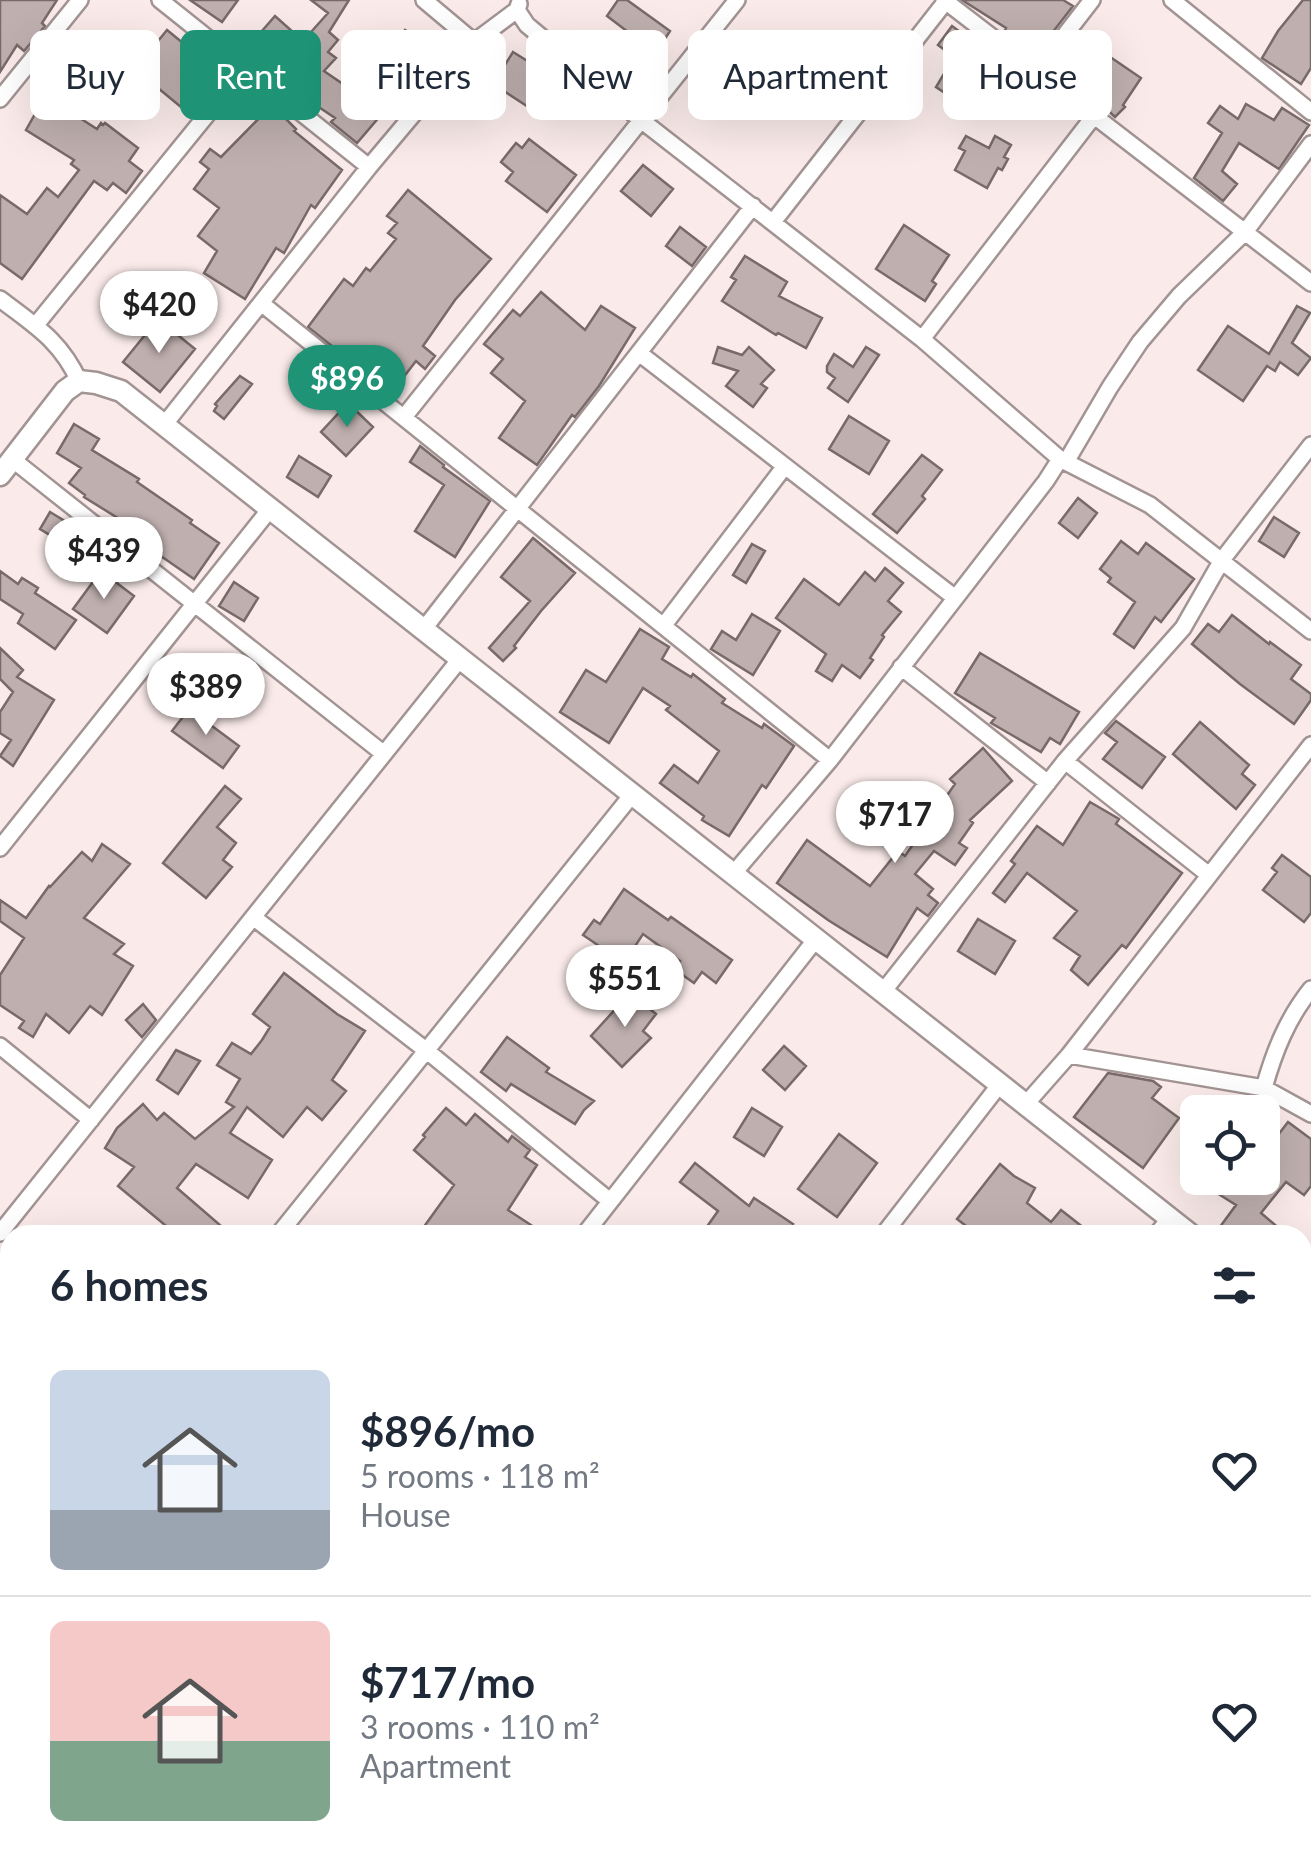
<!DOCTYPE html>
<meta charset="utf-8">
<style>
:root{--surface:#fff;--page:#f6f6f7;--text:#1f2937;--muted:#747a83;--line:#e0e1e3;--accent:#1e9376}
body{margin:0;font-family:Lato,sans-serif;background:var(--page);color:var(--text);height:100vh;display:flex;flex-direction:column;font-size:38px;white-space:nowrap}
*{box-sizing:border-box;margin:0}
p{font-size:32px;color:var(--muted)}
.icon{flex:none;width:55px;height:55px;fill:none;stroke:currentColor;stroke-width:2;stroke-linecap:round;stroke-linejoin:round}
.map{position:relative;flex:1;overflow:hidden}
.panel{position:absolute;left:0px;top:1225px;width:1312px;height:642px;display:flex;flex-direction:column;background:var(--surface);border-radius:30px 30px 0 0;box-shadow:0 10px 40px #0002}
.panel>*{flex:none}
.hud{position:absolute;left:30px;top:30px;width:1252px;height:90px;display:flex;gap:20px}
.controls{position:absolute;left:1180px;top:1095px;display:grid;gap:20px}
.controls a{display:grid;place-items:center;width:100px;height:100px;border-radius:15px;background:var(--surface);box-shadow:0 10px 40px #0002;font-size:50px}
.price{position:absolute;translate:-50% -85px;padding:0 22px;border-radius:35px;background:#fff;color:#222;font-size:32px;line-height:65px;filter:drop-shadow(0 2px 5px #0008)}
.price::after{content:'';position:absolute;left:50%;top:60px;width:30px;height:22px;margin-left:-15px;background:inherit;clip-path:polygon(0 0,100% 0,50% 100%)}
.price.active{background:var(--accent);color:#fff}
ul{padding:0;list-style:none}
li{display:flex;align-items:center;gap:30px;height:250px;padding:0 50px}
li+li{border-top:2px solid var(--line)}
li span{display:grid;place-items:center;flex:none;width:280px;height:200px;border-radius:15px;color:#555}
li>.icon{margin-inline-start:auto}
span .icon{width:120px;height:120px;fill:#fffc;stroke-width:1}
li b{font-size:42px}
h2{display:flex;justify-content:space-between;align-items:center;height:120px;padding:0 50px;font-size:42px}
.tag{padding:0 35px;border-radius:15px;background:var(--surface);box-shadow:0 10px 40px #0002;font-size:35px;line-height:90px}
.tag.active{background:var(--accent);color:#fff}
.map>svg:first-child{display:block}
.building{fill:#bfb0af;stroke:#776a69;stroke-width:2.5}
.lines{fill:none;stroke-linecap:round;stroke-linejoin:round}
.minor-casing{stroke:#a29493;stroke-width:20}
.tertiary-casing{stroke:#a29493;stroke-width:25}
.secondary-casing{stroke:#a29493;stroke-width:28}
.minor{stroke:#fff;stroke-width:15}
.tertiary{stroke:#fff;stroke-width:20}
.secondary{stroke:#fff;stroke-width:22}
</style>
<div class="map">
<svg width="1311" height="1866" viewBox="0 0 1311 1866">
<rect width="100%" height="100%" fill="#faebea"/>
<path class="building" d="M0 0H57L42 23 45 26 24 51 17 45 0 72Z
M190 0H238L222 22Z
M311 0H349L329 32 338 40 328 52 336 58 324 71 356 93 375 70 378 73 405 30 440 52 419 85 411 80 357 143 331 122 335 118 277 79 289 61 255 39 275 16 303 41 328 13Z
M618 0H627L670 31 657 51 654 48 639 68 619 53 632 35 607 16Z
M962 0H1063L1073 6 1035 55 1004 32 1006 28Z
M1303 0H1311V68L1301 84 1262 58 1278 31Z
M952 26 990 54 992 51 1015 69 994 97 988 93 975 113 936 87 954 57 938 45Z
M167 30 200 57 202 55 219 73 193 98 196 100 187 112 147 79 145 81 133 72Z
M774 41 796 55 768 97 738 74 751 55 760 61Z
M1100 50 1141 78 1123 105 1125 107 1115 117 1087 91 1085 94 1063 78 1076 58 1089 66Z
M513 52 556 79 536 112 493 84Z
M78 56 91 67 61 106 97 129 101 123 103 125 105 123 138 148 129 161 142 171 126 193 113 183 107 190 94 181 22 279 0 263V195L27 214 47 188 58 197 79 170 71 164 74 160 26 130 39 107Z
M1246 104 1274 120 1282 108 1309 125 1279 169 1239 143 1222 171 1237 184 1223 201 1194 178 1222 133 1208 123 1220 106 1238 119Z
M272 105 296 129 294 131 342 170 315 208 311 205 284 253 276 248 245 299 204 273 217 251 198 236 219 208 194 189 209 169 200 162 210 149 221 157Z
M966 136 989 148 995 136 1011 145 1004 157 1008 159 1002 170 998 168 987 188 955 170 965 151 959 148Z
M529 139 576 175 547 212 506 181 513 172 501 162 516 143 522 148Z
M643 165 673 189 651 216 621 191Z
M408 190 491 259 455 300 423 346 435 356 425 369 416 361 399 383 355 347 347 358 308 327 344 279 353 286 366 268 370 271 396 239 388 233 397 223 387 216Z
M904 225 949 255 932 281 936 284 925 301 876 269Z
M680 227 706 247 692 266 666 246Z
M745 256 787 282 779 296 822 318 806 348 778 333 776 335 722 301 736 280 731 277Z
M541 292 585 330 601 306 635 328 599 386 575 417 572 415 537 465 499 438 525 401 491 373 503 359 484 344 513 310 520 316Z
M1297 306 1310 313 1292 343 1311 358 1298 375 1280 362 1275 371 1267 366 1243 401 1198 370 1228 326 1269 354Z
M158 319 195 349 160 392 123 362Z
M718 347 742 355 749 347 774 370 761 384 767 388 753 407 726 386 738 371 713 363Z
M866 347 879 355 848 402 828 388 835 378 827 372V366L834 354 853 367Z
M240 376 252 384 224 419 214 411 217 406 215 404Z
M348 403 373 427 346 456 321 432Z
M849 416 889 441 869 474 829 449Z
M74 424 99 439 92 450 139 479 137 482 192 520 190 523 219 543 194 579 132 536 137 530 84 497 85 495 69 483 81 468 57 453Z
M420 446 444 465 443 467 490 501 455 557 415 531 444 485 410 462Z
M922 455 942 470 922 496 925 499 897 533 873 514Z
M299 456 331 476 318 497 287 477Z
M1078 498 1097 513 1078 538 1059 523Z
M50 512 96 540 86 557 40 529Z
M1274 517 1299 533 1284 557 1259 541Z
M533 538 575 573 541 611 514 646 516 648 503 661 489 648 530 601 501 577Z
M1121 541 1138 554 1146 543 1194 579 1161 622 1155 617 1134 648 1114 634 1135 602 1108 582 1111 578 1100 569Z
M752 544 765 551 746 583 733 575Z
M885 568 903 583 888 601 901 612 882 635 884 637 870 658 873 660 860 678 842 665 832 681 816 671 826 654 776 618 804 579 839 605 865 572 875 581Z
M0 571 18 584 22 578 38 588 35 593 76 620 55 649 18 623 23 614 0 599Z
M101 571 134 596 107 633 73 609Z
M234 582 258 598 244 621 219 606Z
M752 614 780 631 753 675 711 649 722 631 736 640Z
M1232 615 1269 644 1270 642 1301 665 1291 679 1311 694V700L1294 724 1240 684 1192 644 1208 624 1219 632Z
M640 629 669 647 662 659 691 677 693 674 725 699 722 703 762 728 764 724 794 746 766 788 762 785 729 836 702 820 704 816 660 783 674 765 698 783 719 751 666 710 670 706 643 688 609 743 560 712 586 670 606 682Z
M0 648 23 670 17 677 54 700 13 766 0 756 11 740 0 733V712L13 692 0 679Z
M980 653 1079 712 1060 744 1050 738 1041 752 991 723 995 718 955 693Z
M192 655 213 674 189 702 168 684Z
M189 709 239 746 223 768 172 731Z
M1116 721 1165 757 1142 788 1103 759 1117 742 1105 733Z
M1200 722 1249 765 1242 774 1255 785 1236 809 1173 754Z
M983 748 1012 781 970 820 973 823 959 843 967 848 955 865 934 851 915 874 933 889 928 895 938 903 928 916 917 908 887 957 828 920 777 883 807 840 870 886 898 851 905 856 955 784 950 779Z
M225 786 241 799 217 827 236 843 223 860 232 867 206 898 163 863Z
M1090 802 1119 819 1116 824 1182 873 1126 948 1122 945 1088 985 1071 970 1080 956 1054 938 1077 911 1027 873 1005 902 993 893 1015 864 1011 861 1037 826 1063 845Z
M102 844 130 864 84 918 124 944 114 954 133 966 102 1015 90 1006 69 1033 46 1014 33 1037 19 1028 24 1021 0 1005V975L24 938 0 921V900L26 918 49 886 50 887 82 852 92 861Z
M1282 855 1311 877V913L1304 922 1263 890 1277 872 1272 868Z
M624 889 668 920 671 917 732 960 716 983 702 972 694 983 674 969 680 961 643 934 624 963 583 935 594 920 600 924Z
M978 919 1015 941 995 974 958 951Z
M284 973 337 1014 365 1031 332 1080 346 1091 322 1120 307 1107 283 1137 247 1107 230 1133 272 1160 248 1198 196 1164 177 1188 220 1225 211 1235H177L118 1186 134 1167 105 1148 117 1128 143 1104 157 1120 164 1113 195 1139 234 1107 226 1102 240 1079 217 1065 232 1043 251 1054 262 1040 270 1027 253 1014Z
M630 993 656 1014 643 1031 651 1038 622 1067 591 1036Z
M143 1004 156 1020 142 1037 126 1020Z
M507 1037 549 1068 546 1072 594 1101 584 1110 575 1124 511 1084 506 1091 481 1072Z
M784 1046 806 1066 785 1090 763 1070Z
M176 1050 200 1061 178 1094 157 1080Z
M1108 1073 1153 1081 1161 1087 1152 1098 1179 1118 1143 1168 1074 1117Z
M446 1108 466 1125 475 1114 508 1142 512 1136 530 1150 525 1157 537 1165 508 1210 531 1225 524 1235H418L454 1185 414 1150 425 1137 423 1135Z
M752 1108 782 1127 764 1156 734 1137Z
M1288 1122 1311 1139V1186L1304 1195 1286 1182 1261 1213 1287 1235H1214L1236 1205 1193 1178H1262V1156Z
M839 1134 877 1163 837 1217 798 1189Z
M695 1163 749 1206 754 1198 793 1224 785 1235H701L718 1211 680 1182Z
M1000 1164 1014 1176 1035 1188 1027 1203 1051 1222 1061 1210 1093 1235H978L957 1219Z"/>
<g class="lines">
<g class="minor-casing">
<path id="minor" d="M160 0 369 167
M424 0 474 42
M944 0 1311 283
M1172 0 1311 112
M517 10 527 25 641 120 922 339 1060 459 1150 505 1311 631
M1037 71 1092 0
M0 99 80 0
M773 222 946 1
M0 299C35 326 60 340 79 381
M261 303 830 760
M35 326 245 68
M922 339 1094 116
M639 353 954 597
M404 417 737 0
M164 425 369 167 474 42 517 10 519 4
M12 459 384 754
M1066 462 1110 387 1140 342 1179 296 1245 232 1311 144
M664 625 785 466
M423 630 753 206
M901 667 1048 783
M1065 761 1209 875
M0 848 270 509
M733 874 830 760 1046 481 1060 459
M253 917 427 1051 610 1201
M882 993 1065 761 1183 628 1222 560 1311 445
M0 1046 91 1120
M1069 1055 1264 1088 1311 1114
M1264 1088C1274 1052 1287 1019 1311 989
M1025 1105 1069 1055 1311 745
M0 1233 460 659
M278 1235 631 796
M584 1235 816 939
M883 1235 1000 1084
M1156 1235 1170 1218
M1302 1392 1311 1382
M0 1592 10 1579
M1302 1741 1311 1730
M328 1858 334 1866
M843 1858 854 1866
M1054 1858 1064 1866
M377 1866 384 1858
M655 1866 661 1858
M925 1866 932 1858
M1205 1866 1211 1858"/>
</g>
<g class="tertiary-casing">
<path id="tertiary" d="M0 475 65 391 79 381 96 383 121 391 1191 1235
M1302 1322 1311 1329"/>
</g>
<g class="secondary-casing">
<path id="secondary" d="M0 1846 16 1866"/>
</g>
<use href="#minor" class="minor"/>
<use href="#tertiary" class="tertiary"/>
<use href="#secondary" class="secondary"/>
</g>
</svg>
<div class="controls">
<a><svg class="icon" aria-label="locate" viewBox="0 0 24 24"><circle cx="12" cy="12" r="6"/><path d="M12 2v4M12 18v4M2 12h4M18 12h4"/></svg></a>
</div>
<b class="price" style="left:159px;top:356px">$420</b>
<b class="price active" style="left:347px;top:430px">$896</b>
<b class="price" style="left:104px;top:602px">$439</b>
<b class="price" style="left:206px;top:738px">$389</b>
<b class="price" style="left:895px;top:866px">$717</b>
<b class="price" style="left:625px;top:1030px">$551</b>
<div class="hud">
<a class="tag">Buy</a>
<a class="tag active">Rent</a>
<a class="tag">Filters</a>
<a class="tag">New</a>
<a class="tag">Apartment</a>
<a class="tag">House</a>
</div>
<section class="panel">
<h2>6 homes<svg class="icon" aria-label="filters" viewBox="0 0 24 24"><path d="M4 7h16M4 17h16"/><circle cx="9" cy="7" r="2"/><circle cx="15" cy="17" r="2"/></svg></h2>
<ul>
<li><span style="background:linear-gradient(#c9d6e8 70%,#9aa5b1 0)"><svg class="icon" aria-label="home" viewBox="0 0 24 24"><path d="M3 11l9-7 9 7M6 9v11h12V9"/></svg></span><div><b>$896/mo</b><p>5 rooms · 118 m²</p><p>House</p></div><svg class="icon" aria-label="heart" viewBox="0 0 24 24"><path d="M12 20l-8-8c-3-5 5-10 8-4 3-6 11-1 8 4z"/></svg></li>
<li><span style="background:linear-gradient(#f6c9c9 60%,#7fa58c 0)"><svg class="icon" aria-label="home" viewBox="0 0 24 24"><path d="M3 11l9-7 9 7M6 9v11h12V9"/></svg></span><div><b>$717/mo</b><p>3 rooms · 110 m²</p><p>Apartment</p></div><svg class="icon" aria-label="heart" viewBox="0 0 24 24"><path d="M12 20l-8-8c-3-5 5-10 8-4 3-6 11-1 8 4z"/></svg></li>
</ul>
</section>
</div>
